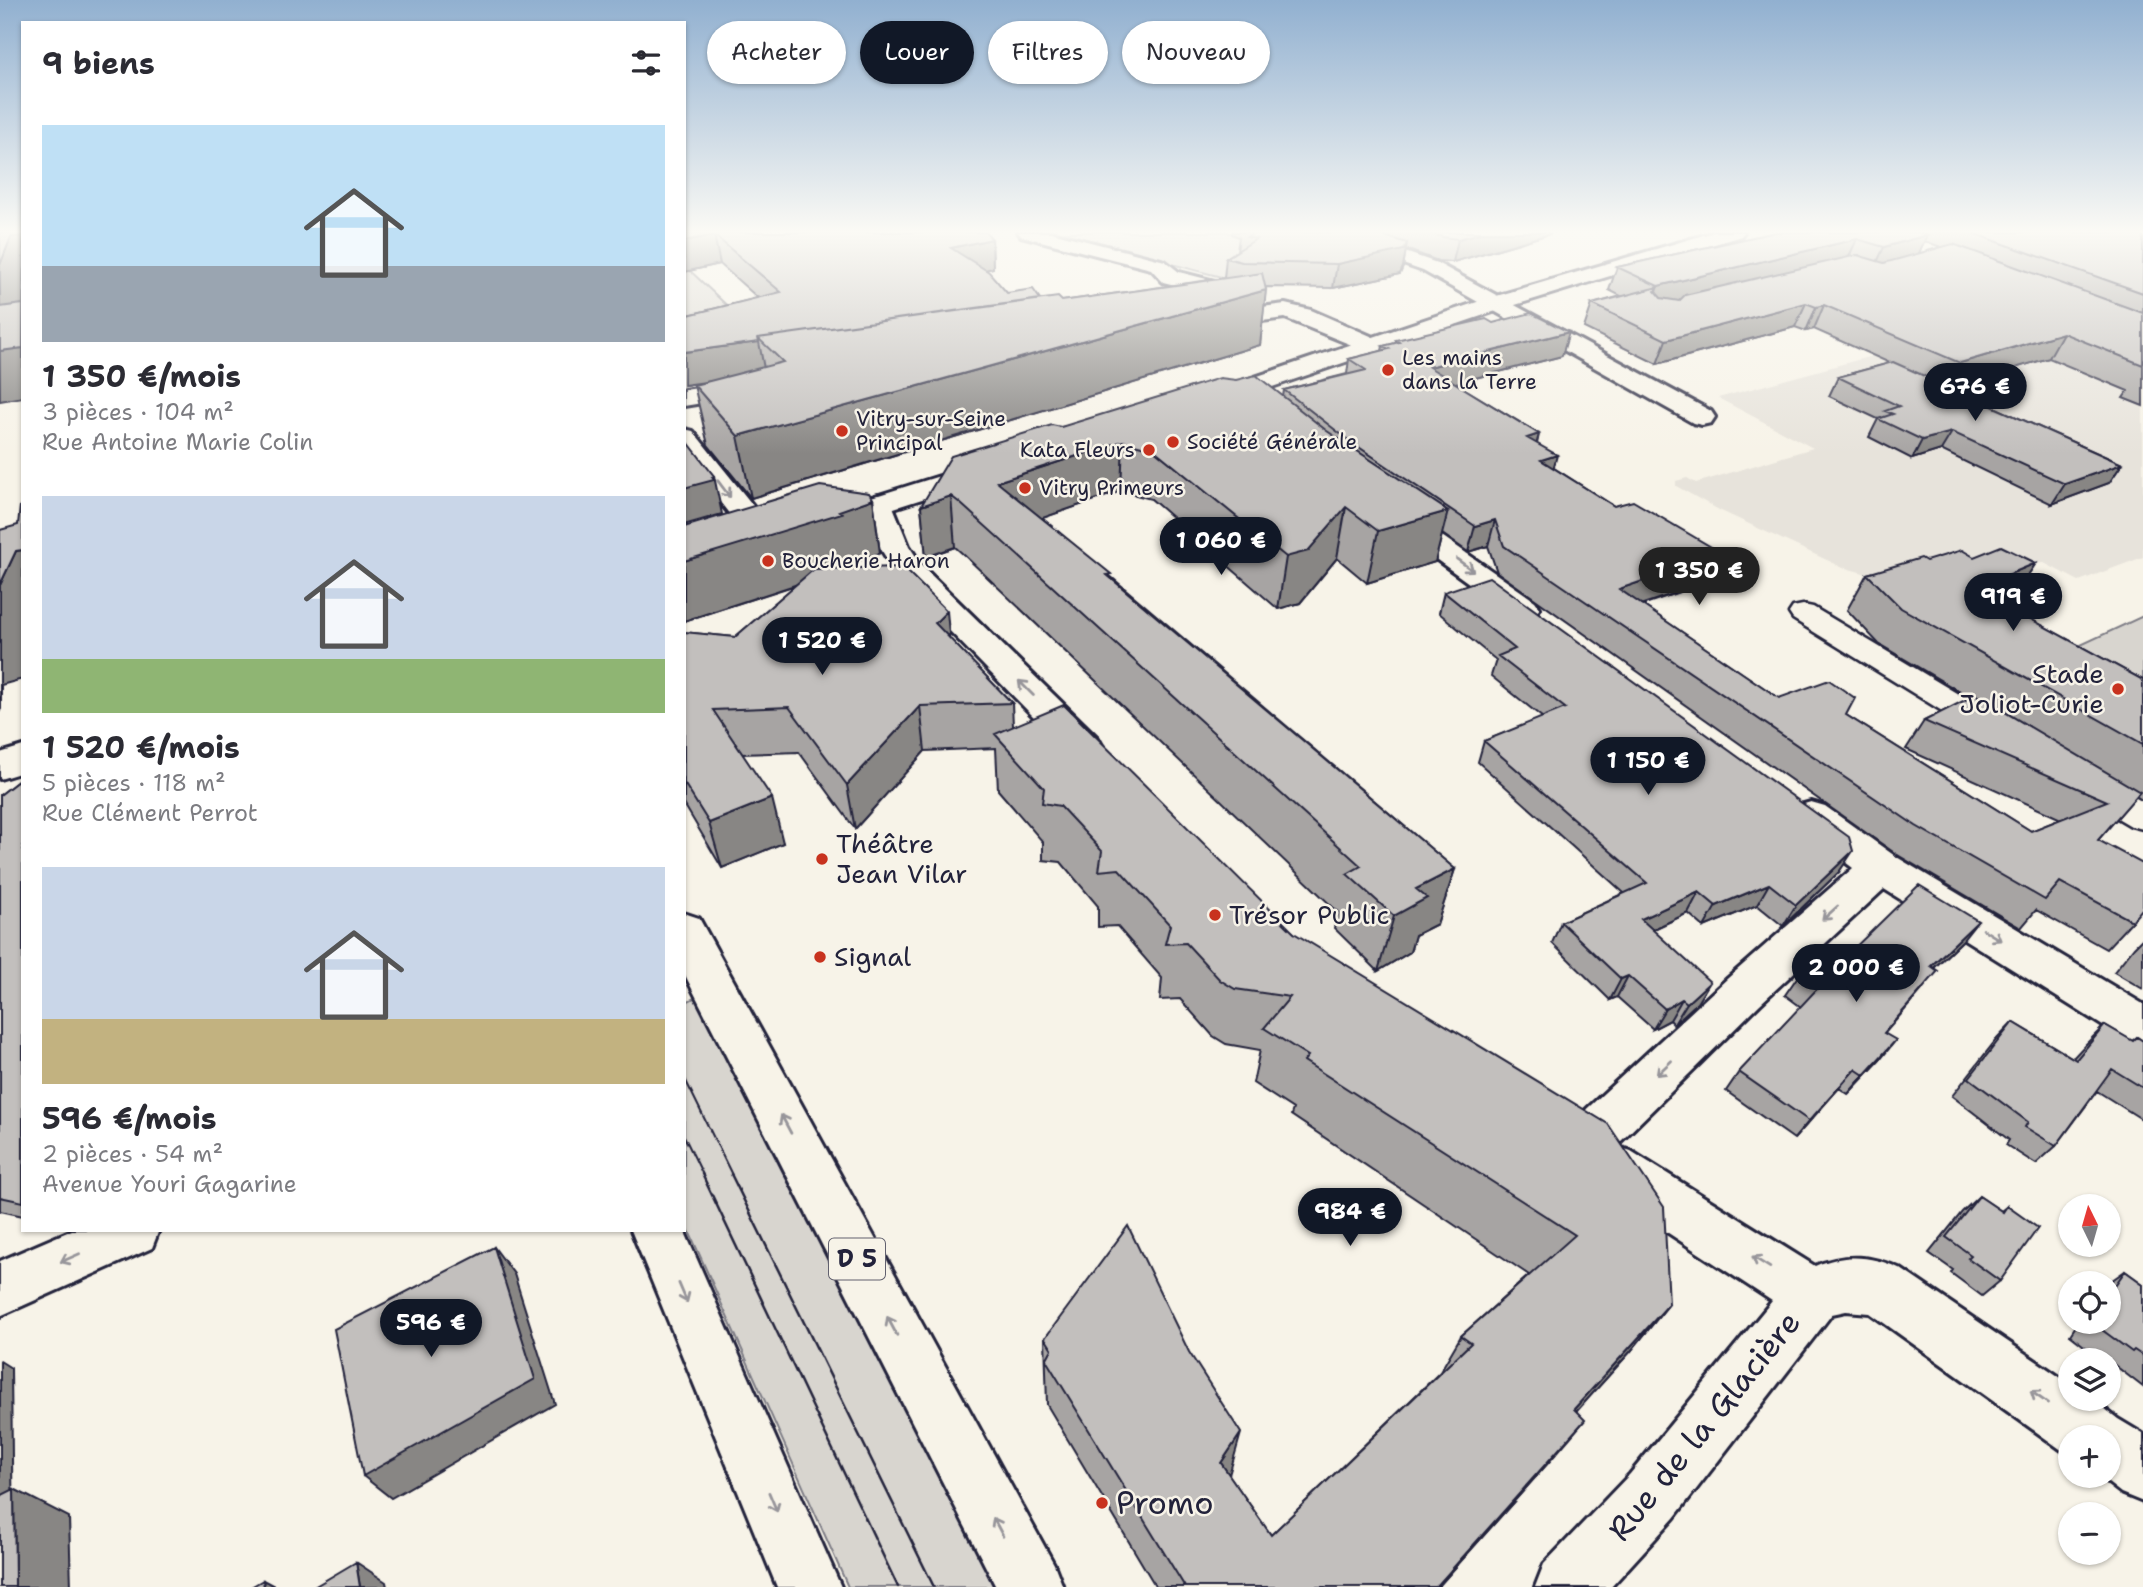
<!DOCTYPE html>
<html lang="fr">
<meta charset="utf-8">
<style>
:root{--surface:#fff;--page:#f2f2f3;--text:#2b2b33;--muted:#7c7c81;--accent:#111827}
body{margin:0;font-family:"Shantell Sans",sans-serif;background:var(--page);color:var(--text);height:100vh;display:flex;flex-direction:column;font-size:26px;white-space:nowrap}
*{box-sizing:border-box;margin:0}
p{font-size:23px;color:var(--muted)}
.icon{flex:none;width:38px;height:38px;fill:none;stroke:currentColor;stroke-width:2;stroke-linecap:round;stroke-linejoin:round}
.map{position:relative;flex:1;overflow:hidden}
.details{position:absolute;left:21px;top:21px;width:665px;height:1211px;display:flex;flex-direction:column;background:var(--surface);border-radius:0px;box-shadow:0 2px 5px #0004}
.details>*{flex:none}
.guide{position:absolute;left:707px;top:21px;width:665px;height:63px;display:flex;gap:14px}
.needle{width:46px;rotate:355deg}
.controls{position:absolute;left:2058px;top:1194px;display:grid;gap:14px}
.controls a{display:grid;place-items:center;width:63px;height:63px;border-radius:50%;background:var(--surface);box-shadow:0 2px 5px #0004;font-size:35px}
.price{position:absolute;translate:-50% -60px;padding:0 16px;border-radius:24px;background:var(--accent);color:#fff;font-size:23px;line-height:46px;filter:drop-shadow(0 2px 4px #0008)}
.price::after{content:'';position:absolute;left:50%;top:42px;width:21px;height:16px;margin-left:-10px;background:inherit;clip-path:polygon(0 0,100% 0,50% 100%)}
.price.on{background:#222;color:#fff}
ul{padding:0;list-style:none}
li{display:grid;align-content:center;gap:14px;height:371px;padding:0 21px}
li span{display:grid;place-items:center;height:217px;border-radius:0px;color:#555}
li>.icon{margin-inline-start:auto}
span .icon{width:126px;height:126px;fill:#fffc;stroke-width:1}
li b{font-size:30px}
h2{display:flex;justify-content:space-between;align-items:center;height:84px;padding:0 21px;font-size:30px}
.chip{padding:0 24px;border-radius:32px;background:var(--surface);box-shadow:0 2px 5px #0004;font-size:24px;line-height:63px}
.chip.on{background:var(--accent);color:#fff}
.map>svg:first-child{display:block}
.built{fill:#e7e3db}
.green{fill:#d8d5cf;stroke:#7d7c85;stroke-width:2}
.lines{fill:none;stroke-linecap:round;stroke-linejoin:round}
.pedestrian-casing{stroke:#22223b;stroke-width:5}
.minor-casing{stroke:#22223b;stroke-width:6}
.secondary-casing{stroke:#22223b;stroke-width:6}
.primary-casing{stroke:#22223b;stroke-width:6}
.pedestrian{fill:#f7f3e8;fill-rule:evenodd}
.minor{fill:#f7f3e8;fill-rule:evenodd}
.secondary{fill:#f7f3e8;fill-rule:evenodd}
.primary{fill:#f7f3e8;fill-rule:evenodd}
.tram-far1{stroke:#22223b;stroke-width:2}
.tram{stroke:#22223b;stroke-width:2.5}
.wall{fill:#a7a4a3;stroke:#22223b;stroke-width:2;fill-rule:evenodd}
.shaded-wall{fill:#888684;stroke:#22223b;stroke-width:2}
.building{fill:#c2bfbd;stroke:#22223b;stroke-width:2}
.oneway{stroke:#97959a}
.poi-dot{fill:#c8321e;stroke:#f7f3e8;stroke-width:2.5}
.labels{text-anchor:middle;stroke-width:5;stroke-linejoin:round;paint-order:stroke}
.far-poi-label{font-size:21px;fill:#22223b;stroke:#f7f3e8;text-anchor:start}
.shield{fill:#f7f3e8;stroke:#62616f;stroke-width:2}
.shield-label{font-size:24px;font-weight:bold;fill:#22223b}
.poi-label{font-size:26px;fill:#22223b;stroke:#f7f3e8;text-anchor:start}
.near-street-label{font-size:32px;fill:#22223b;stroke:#f7f3e8}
.near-poi-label{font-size:32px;fill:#22223b;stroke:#f7f3e8;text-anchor:start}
</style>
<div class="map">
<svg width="2143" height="1587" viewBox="0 0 2143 1587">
<rect width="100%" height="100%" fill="#f7f3e8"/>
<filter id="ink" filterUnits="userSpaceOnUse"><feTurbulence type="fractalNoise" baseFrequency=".0143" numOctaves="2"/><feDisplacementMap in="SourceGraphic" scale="14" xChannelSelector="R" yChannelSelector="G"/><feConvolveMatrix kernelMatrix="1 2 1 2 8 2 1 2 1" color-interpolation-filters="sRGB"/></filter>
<g filter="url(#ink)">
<path class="built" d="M2056 306 2143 339V557L2079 581 2044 563 1888 577 1867 574 1842 567 1719 510 1676 486V481L1687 478 1696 483 1813 448 1718 398Z"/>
<path class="green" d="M1057 232H1227L1252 241 1229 279 1054 233Z
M684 265 738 316 684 328Z
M2143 616V717L2044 662Z
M698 996 999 1587H848L684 1220V1003Z"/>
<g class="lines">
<g class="pedestrian-casing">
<path id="pedestrian" d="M1803 605 1813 607 2003 721 2008 728 2003 735 1992 738 1981 735 1793 619 1789 613 1793 607Z
M2087 774 2099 777 2143 802V829L2131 826 2075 793 2070 785 2075 777Z"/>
</g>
<g class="minor-casing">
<path id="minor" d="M1018 232H1051L1165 261 1179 272 1250 290 1253 295 1250 300 1242 302 1163 282 1151 269 1021 236Z
M1319 232H1347L1437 263 1711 411 1715 417 1711 423 1702 425 1693 423 1423 271 1322 236Z
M1285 304 1311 310 1380 340 1384 345 1380 350H1364L1285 318 1213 327 1205 325 1202 320 1205 315 1213 313Z
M748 381 757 384 761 389 757 394 684 406V390Z
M684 429 693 431 776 534 780 540 776 546 765 549 754 546 684 455Z
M878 495 888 498 892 504 909 546 923 567 1098 738 1103 747 1098 756 1085 759 1072 756 900 580 879 546 864 504 868 498Z
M1396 508 1406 511 1535 601 1540 608 1535 615 1524 618 1513 615 1386 523 1381 517 1386 511Z
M23 746V772L0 779V753Z
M1811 802 1825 806 1895 856 2143 1004V1046L2127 1041 1884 889 1760 1004 1616 1146 1631 1151 1815 1266C1846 1253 1872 1256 1901 1269L2070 1384V1398H2091L2118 1419 2143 1434V1502L2121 1493 2098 1475H2109V1437H2070V1456L1870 1313 1846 1311 1832 1314 1674 1518 1611 1587H1535L1544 1564 1630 1474 1772 1301 1595 1185 1588 1167 1581 1170 1563 1163 1556 1147 1563 1131 1728 978 1853 868 1797 826 1791 816 1797 806Z
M72 1230H159L152 1248 0 1316V1261Z"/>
</g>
<g class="secondary-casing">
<path id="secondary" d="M1714 232H1744L1741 236 1502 309 1225 403 1216 406 1207 403 1203 398 1207 393 1486 299Z
M981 463 991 465 995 471 991 477 825 530 815 527 810 521 815 515Z"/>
</g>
<g class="primary-casing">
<path id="primary" d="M684 913 699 918 1054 1564 1063 1587H996L684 973Z
M631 1230H684L841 1587H777Z"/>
</g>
<use href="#pedestrian" class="pedestrian"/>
<use href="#minor" class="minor"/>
<use href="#secondary" class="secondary"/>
<use href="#primary" class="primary"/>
<path class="tram-far1" d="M684 1077 732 1175
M684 1136 703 1175"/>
<path class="tram" d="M702 1174 898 1587
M731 1174 934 1587"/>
</g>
<path class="wall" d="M684 232 992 239 993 268 985 270 1007 293 1040 299 1062 301 1224 278 1226 258 1237 251 1239 237 1232 234V232H1551L1550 234 1453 262 1438 261 1406 249 1403 267 1400 274 1333 288 1266 287 1260 345 751 498 708 445 694 385 704 382 684 385V316L758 298 720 264 684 272Z
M1776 232H2143V406L2123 398 2128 391 2049 358 1949 387 2122 464 2109 483 2052 504 1941 450 1912 459 1869 437 1878 419 1829 396 1838 377 1890 363 1814 329 1806 331 1795 327 1657 364 1584 328 1592 304 1621 296 1609 290 1617 267ZM1924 241 1941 247 1918 254Z
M1396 340 1562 356 1455 383 1539 434 1537 444 1554 468 1614 506 1723 554 1711 581 1642 605 1779 698 1846 715 2031 831 2061 819 1906 749 1924 721 1972 699 1879 644 1847 610 1867 574 1926 561 1974 557 2036 563 2012 599 2009 601 2022 608 2019 613 2143 680V801L2136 796 2098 840 2132 921 2106 949 2036 910 2021 928 1896 854 1497 572 1488 546 1468 552 1442 534 1435 562 1367 583 1337 558 1300 603 1278 609 1151 499 1121 491 1042 518 1455 869 1437 924 1415 935 1410 952 1378 971 1334 928 1338 912 964 555 955 547 926 557 921 506 1061 427 1283 397 1284 390 1347 374 1349 359 1382 351 1383 346 1396 343Z
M873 499 880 553 850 564V567L846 568 949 638 1012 703 1013 726 1294 933 1669 1304 1631 1351 1576 1411 1549 1462 1438 1587H1156L1047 1405 1045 1338 1229 1475 1271 1535 1440 1372 1461 1336 1529 1275 1291 1115 1293 1109 1253 1083 1260 1050 1226 1044 1213 1036 1180 999 1160 1000 1162 978 1117 926 1098 927V906L1061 862 1043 860V842L998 790 996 748 925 751 855 829 799 752 742 754 783 843 722 868 684 804V632L735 637 796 585 684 621V527Z
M1444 592 1839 872 1783 926 1757 905 1704 927 1688 913 1652 930 1697 1003 1674 1024 1670 1020 1653 1029 1617 997 1610 1000 1552 943 1561 922 1624 893 1478 762 1484 741 1543 718 1491 676 1496 660 1439 613Z
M23 777V1216L0 1211V795Z
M2143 938V989L2114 972 2134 947Z
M1962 941 1934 968 1922 990 1885 1033 1880 1060 1848 1094 1839 1088 1794 1139 1726 1091 1739 1072 1801 1007 1785 995 1798 976 1838 964Z
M2013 1022 2073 1058 2086 1044 2105 1025 2132 1041 2137 1037 2143 1041V1120L2097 1091 2056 1146 2036 1164 2006 1145 2009 1140 1952 1096 1996 1040Z
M1979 1196 2001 1211 2007 1206 2000 1281 1982 1296 1951 1273 1953 1270 1929 1253 1962 1212Z
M2125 1271 2143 1284V1387L2113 1364 2110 1366 2109 1365V1360H2102L2070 1335 2079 1321H2109L2108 1283Z"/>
<path class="shaded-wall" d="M1484 232H1551L1550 234 1453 262 1458 239Z
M714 235 720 264 684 272V241Z
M1927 235 1917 258 1874 269 1884 247Z
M23 236V397L0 401V265L11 237Z
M992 239 993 268 953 277 951 248Z
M1857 239 1847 261 1650 310 1658 286Z
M1407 243 1403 267 1400 274 1333 288 1337 264Z
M1266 290 1260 345 751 498 738 436Z
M1806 303 1795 327 1657 364 1666 340Z
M1824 305 1814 329 1806 331 1816 307Z
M1569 332 1562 356 1424 391 1429 367Z
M2063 333 2049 358 1947 388 1960 363Z
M759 342 765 374 684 385V352Z
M1952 432 1941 450 1912 459 1922 440Z
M1539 434 1532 460 1527 438Z
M1123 441 1121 491 999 533 997 482Z
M1557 455 1550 481 1541 460Z
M2122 464 2109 483 2052 504 2065 484Z
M714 476 722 514 684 525V488Z
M951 496 955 547 926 557 921 506Z
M873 499 880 553 850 564V567L684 621V561Z
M1346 507 1337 558 1300 603 1278 609 1286 557Z
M1448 511 1435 562 1367 583 1378 531Z
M1495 520 1488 546 1468 552 1475 526Z
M23 550V679L1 685V709L0 710V585L16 551Z
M1723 554 1711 581 1608 616 1619 589Z
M2036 563 2012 599 1958 622 1981 586Z
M947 611 951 655 935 623Z
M920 706 925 751 855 829 847 785Z
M772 798 783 843 722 868 709 823Z
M1853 851 1839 872 1783 926 1796 905Z
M1455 869 1437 924 1415 935 1410 952 1378 971 1394 916 1416 889Z
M1769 884 1757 905 1704 927 1716 906Z
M1699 892 1688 913 1630 940 1641 919Z
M1978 921 1962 941 1915 986 1931 966Z
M1628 976 1617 997 1610 1000 1621 979Z
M1710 982 1697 1003 1674 1024 1687 1003Z
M1682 999 1670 1020 1653 1029 1665 1009Z
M1896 1040 1880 1060 1848 1094 1864 1075Z
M1855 1069 1839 1088 1794 1139 1809 1121Z
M494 1247 514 1274 555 1404 391 1498 363 1476Z
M1669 1304 1631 1351 1540 1452 1574 1409Z
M0 1361 11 1368 13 1547 0 1541Z
M1585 1420 1549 1462 1438 1587H1436Z
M1241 1433 1229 1475 1221 1463Z
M14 1489 69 1517 71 1587H15Z
M356 1562 386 1582 387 1587H360Z
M263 1580 276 1587H264Z"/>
<path class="building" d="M0 232H23V236L11 237 0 265Z
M684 232H986L992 239 951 248 989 272 1007 293 1033 289 1040 299 758 338 759 342 684 352V316L781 292 714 235 684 241Z
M1252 232H1372L1407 243 1404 250 1337 264 1242 262 1226 258 1256 239 1247 237 1254 232Z
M1425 232H1484L1458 239 1443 237Z
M1776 232H1918L1927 235 1884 247 1857 239 1658 286 1617 267Z
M1970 232H2143V293Z
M1953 244 2143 313V365L2063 333 1960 363 1824 305 1816 307 1806 303 1666 340 1592 304 1658 287 1655 291 1661 298 1679 301 1685 295 1857 255 1884 263Z
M1262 273 1266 290 738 436 694 385 783 362 758 338 1058 297 1062 301Z
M23 304V348L0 351V307Z
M1531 313 1569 332 1429 367 1539 434 1527 438 1557 455 1541 460 1614 506 1633 501 1723 554 1619 589 1779 698 1829 680 1855 698 1846 715 2031 831 2107 801 1924 721 1969 698 1971 700 1976 695 2140 792 2098 840 2143 864V908L2132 921 2060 882 2045 900 1916 826 1504 546 1495 520 1475 526 1347 439 1284 390 1366 370 1349 359 1389 349 1383 346 1399 342 1396 340 1486 319 1493 323Z
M1893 362 2122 464 2065 484 1952 432 1922 440 1878 419 1893 414 1885 411 1899 406 1838 377Z
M1256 375 1327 431 1448 511 1378 531 1346 507 1308 551 1286 557 1153 449 1123 441 997 482 1111 574 1107 575 1455 869 1416 889 1427 898 1394 916 1347 874 1361 866 960 503 951 496 921 506 951 456 1052 425 1061 427 1220 378 1236 380Z
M684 437 714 476 712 477 714 480 684 488Z
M820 486 869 493 873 499 839 511 842 513 684 561V527Z
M23 505V550L16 551 0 585V530L18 525 20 506Z
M2001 546 2036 563 1981 586 2022 608 2014 610 2143 680V744L1901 608 1867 574 1921 558 1926 561 1962 550 1974 557Z
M903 567 947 611 935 623 1012 703 920 706 847 785 789 707 713 710 772 798 709 823 684 783V632L735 637 814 569Z
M1489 577 1849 837 1853 851 1796 905 1769 884 1716 906 1699 892 1641 919 1710 982 1687 1003 1682 999 1665 1009 1628 976 1621 979 1561 922 1647 883 1484 741 1565 708 1498 656 1515 649 1444 592Z
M1064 705 1294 933 1608 1124 1664 1207 1669 1304 1574 1409 1585 1420 1436 1587H1185L1046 1360 1052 1349 1045 1338 1128 1226 1189 1352 1241 1433 1221 1463 1271 1535 1471 1343 1461 1336 1575 1235 1304 1061 1308 1056 1264 1028 1290 997 1235 989 1220 980 1186 943 1165 944 1170 925 1119 869 1099 871 1102 851 1060 806 1042 803 1044 788 995 734Z
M23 777V1202L0 1197V795Z
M1919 885 1978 921 1931 966 1938 971 1884 1033 1896 1040 1864 1075 1855 1069 1809 1121 1739 1072 1817 989 1798 976 1821 952 1838 964Z
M2013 1022 2076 1060 2105 1025 2133 1041 2137 1037 2143 1041V1088L2112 1069 2056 1146 2025 1127 2028 1122 1969 1078Z
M1979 1196 2003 1212 2007 1206 2038 1228 2000 1281 1968 1258 1971 1255 1946 1237Z
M494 1247 535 1379 363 1476 334 1329Z
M2125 1271 2143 1284V1356L2134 1350 2132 1352 2090 1321H2109V1294Z
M14 1489 15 1587H0V1496Z
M356 1562 360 1587H314Z
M263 1580 264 1587H251Z"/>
<defs><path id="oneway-shaft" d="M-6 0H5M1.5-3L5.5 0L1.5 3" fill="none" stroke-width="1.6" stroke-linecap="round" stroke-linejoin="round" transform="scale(1.75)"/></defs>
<g class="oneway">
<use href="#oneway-shaft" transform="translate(724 489) rotate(53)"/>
<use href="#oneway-shaft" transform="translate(1465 565) rotate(36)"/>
<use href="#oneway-shaft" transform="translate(1026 688) rotate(-135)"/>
<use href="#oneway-shaft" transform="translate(1830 913) rotate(138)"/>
<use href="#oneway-shaft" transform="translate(1992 935) rotate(32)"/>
<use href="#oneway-shaft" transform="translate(1664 1068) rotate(136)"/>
<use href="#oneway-shaft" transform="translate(786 1124) rotate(-118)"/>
<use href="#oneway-shaft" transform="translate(70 1258) rotate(156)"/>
<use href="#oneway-shaft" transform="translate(1761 1262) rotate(-148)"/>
<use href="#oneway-shaft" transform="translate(683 1293) rotate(67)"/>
<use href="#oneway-shaft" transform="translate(892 1326) rotate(-118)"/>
<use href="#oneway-shaft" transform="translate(2039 1397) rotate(-145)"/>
<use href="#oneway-shaft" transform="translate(773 1502) rotate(67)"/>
<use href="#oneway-shaft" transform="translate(998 1527) rotate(-118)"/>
</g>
</g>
<linearGradient id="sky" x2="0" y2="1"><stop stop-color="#91b0d0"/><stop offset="0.51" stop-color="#fbfaf5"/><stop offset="1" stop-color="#fbfaf5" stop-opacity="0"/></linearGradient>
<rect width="2143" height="454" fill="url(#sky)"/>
<g class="poi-dot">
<circle cx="1388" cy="370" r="7"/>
<circle cx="842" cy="431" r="7"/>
<circle cx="1173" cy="442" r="7"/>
<circle cx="1149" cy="450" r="7"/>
<circle cx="1025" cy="488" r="7"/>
<circle cx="768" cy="561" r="7"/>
<circle cx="2118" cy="689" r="7"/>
<circle cx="822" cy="859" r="7"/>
<circle cx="1215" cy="915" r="7"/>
<circle cx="820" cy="957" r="7"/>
<circle cx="1102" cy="1503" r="7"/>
</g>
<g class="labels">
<g class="far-poi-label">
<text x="1402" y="365">Les mains<tspan x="1402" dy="24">dans la Terre</tspan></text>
<text x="856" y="426">Vitry-sur-Seine<tspan x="856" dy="24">Principal</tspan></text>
<text x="1187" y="449">Société Générale</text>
<text x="1135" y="457" text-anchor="end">Kata Fleurs</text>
<text x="1039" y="495">Vitry Primeurs</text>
<text x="782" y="568">Boucherie Haron</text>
</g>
<rect class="shield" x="829" y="1238.5" width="56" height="41" rx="5"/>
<g class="shield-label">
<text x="857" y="1267">D 5</text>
</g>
<g class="poi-label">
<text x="2104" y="683" text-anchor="end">Stade<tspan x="2104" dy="30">Joliot-Curie</tspan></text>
<text x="836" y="853">Théâtre<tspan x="836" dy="30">Jean Vilar</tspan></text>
<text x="1229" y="924">Trésor Public</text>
<text x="834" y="966">Signal</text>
</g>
<g class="near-street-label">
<text transform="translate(1704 1426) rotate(-51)" y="11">Rue de la Glacière</text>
</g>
<g class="near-poi-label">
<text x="1116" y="1514">Promo</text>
</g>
</g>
</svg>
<div class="controls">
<a><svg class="needle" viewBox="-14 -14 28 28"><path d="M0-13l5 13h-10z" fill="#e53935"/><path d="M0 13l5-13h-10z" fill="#7c7c81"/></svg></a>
<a><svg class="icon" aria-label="locate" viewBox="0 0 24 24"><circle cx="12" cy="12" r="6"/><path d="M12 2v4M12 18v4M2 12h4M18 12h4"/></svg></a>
<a><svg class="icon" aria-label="layers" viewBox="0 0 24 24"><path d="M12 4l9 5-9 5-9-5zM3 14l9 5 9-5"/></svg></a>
<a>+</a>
<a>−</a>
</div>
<b class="price" style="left:1975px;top:423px">676 €</b>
<b class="price" style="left:1221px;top:577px">1 060 €</b>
<b class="price on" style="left:1699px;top:607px">1 350 €</b>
<b class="price" style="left:2013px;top:633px">919 €</b>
<b class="price" style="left:822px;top:677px">1 520 €</b>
<b class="price" style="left:1648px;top:797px">1 150 €</b>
<b class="price" style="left:1856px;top:1004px">2 000 €</b>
<b class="price" style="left:1350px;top:1248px">984 €</b>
<b class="price" style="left:431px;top:1359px">596 €</b>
<div class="guide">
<a class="chip">Acheter</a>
<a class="chip on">Louer</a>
<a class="chip">Filtres</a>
<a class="chip">Nouveau</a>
</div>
<section class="details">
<h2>9 biens<svg class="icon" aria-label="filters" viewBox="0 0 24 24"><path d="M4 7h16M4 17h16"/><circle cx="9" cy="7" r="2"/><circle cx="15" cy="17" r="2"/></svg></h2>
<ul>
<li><span style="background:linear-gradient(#bfe0f5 65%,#9aa5b1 0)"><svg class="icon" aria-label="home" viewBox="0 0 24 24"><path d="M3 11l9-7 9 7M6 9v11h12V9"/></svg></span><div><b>1 350 €/mois</b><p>3 pièces · 104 m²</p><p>Rue Antoine Marie Colin</p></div></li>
<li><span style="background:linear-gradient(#c9d6e8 75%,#8fb573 0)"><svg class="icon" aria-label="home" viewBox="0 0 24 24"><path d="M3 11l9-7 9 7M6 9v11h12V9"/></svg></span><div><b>1 520 €/mois</b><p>5 pièces · 118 m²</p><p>Rue Clément Perrot</p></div></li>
<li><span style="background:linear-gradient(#c9d6e8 70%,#c2b280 0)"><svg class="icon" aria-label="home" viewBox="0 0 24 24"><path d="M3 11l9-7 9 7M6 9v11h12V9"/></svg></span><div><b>596 €/mois</b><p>2 pièces · 54 m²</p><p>Avenue Youri Gagarine</p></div></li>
</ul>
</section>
</div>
